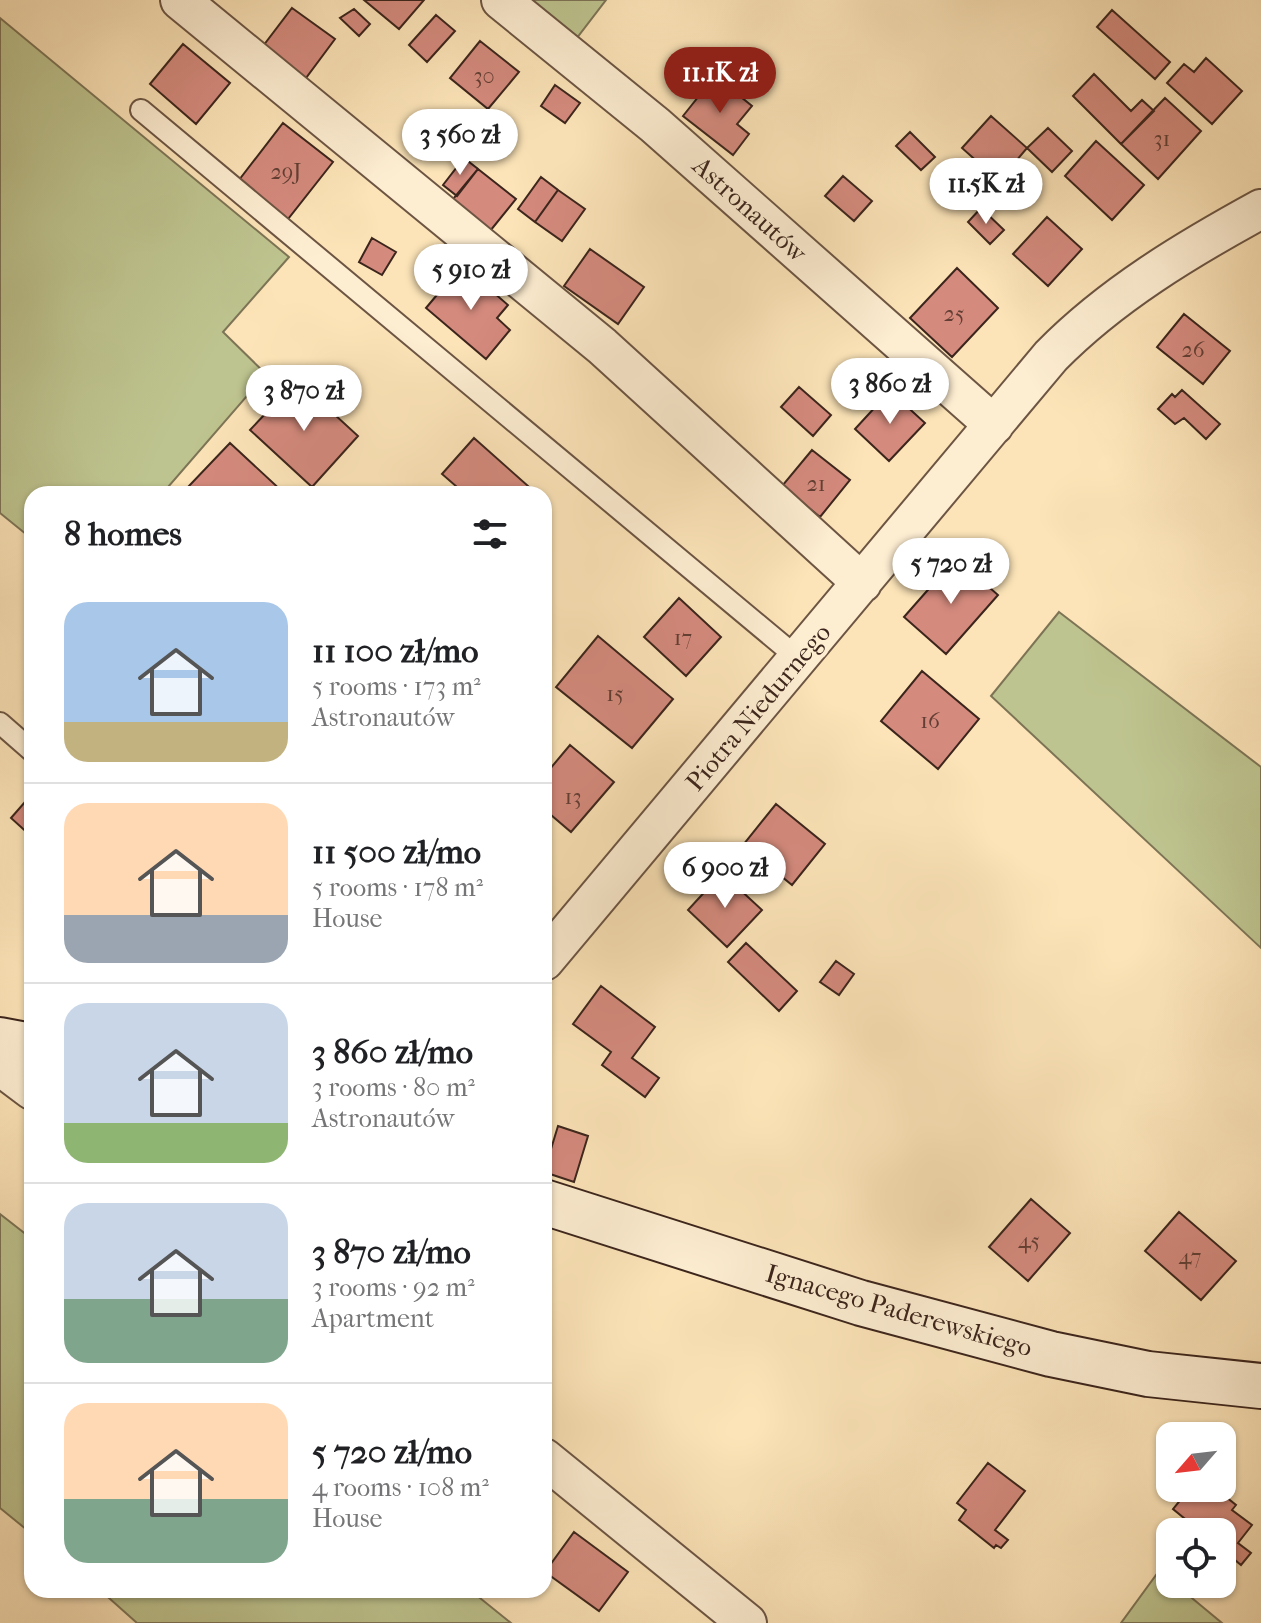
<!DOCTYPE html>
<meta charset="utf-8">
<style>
:root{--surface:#fff;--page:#f6f6f6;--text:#202124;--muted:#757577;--line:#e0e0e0;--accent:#8f2418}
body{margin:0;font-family:"IM FELL French Canon",serif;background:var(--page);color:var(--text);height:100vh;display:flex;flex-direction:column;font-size:30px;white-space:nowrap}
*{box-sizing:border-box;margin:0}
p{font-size:26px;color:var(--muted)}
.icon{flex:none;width:44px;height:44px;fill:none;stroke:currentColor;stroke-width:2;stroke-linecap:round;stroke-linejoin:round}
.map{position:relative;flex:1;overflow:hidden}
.panel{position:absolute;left:24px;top:486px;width:528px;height:1112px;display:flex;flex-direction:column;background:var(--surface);border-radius:24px;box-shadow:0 2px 6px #0004}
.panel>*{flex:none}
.needle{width:52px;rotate:242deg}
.tools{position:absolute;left:1156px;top:1422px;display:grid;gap:16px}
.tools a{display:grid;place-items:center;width:80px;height:80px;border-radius:16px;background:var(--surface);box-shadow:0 2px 6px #0004;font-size:40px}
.price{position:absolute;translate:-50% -68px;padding:0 18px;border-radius:28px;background:#fff;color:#222;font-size:26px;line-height:52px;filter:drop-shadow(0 2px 4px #0008)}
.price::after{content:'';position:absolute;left:50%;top:48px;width:24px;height:18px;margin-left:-12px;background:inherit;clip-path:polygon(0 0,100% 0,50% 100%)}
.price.active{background:var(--accent);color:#fff}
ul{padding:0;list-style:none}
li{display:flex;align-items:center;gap:24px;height:200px;padding:0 40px}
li+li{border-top:2px solid var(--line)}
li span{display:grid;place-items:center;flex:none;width:224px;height:160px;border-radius:24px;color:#555}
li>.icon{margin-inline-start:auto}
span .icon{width:96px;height:96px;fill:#fffc;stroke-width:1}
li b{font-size:34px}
h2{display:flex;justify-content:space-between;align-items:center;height:96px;padding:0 40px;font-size:34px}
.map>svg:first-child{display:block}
.green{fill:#bec48f;stroke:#7d7456;stroke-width:2}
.building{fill:#d48a7d;stroke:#3c251c;stroke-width:2}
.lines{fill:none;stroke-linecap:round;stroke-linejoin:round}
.lane-casing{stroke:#6c5543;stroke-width:24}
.street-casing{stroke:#6c5543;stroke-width:42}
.secondary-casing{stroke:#3c251c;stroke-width:48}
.lane{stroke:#fdedd1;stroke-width:20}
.street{stroke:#fdedd1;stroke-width:38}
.secondary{stroke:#fdedd1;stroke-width:44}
.labels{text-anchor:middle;stroke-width:8;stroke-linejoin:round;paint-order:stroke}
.number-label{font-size:22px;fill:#623e34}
.street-label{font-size:26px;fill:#3c251c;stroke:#fdedd1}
</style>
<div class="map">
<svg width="1261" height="1623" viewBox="0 0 1261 1623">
<rect width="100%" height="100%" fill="#fce4b8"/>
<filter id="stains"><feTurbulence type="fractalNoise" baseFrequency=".0025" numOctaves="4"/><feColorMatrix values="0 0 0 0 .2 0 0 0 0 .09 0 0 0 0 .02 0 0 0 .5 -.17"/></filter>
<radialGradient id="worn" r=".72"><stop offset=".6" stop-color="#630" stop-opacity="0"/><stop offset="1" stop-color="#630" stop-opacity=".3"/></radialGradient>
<path class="green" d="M520 0H606L573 43Z
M0 18 289 257 223 332 266 374 162 494H32V539L0 513Z
M1059 612 1261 767V948L991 696Z
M0 1214 32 1239V1534L0 1508Z
M1159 1571 1170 1580V1584H1175L1222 1623H1121Z
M100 1590H470L511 1623H137Z"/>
<path class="building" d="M364 0H424L399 29Z
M292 8 335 39 300 86 257 54Z
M354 9 370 24 359 36 340 18Z
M1112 10 1170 62 1155 79 1097 27Z
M436 15 455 31 427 62 409 45Z
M480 41 519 72 488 109 450 78Z
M183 44 230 83 196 124 150 84Z
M1206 58 1242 91 1212 124 1167 83 1184 64 1194 72Z
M1094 74 1131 111 1142 100 1154 111 1121 144 1073 96Z
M715 76 752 106 737 124 749 134 733 155 683 116Z
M555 85 580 103 565 123 541 106Z
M1165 98 1201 131 1158 179 1121 144Z
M991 116 1027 148 999 181 962 148Z
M283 123 333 162 288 219 239 180Z
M1048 128 1072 151 1052 172 1027 148Z
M910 132 935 157 921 170 896 146Z
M1096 141 1144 185 1112 220 1065 176Z
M464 158 478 169 457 196 443 185Z
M478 169 516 199 486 236 448 205Z
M843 176 872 201 854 221 825 196Z
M541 177 558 190 535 222 518 209Z
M558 190 585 209 562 241 535 222Z
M981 208 1004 230 990 244 968 222Z
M1047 217 1082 249 1048 286 1013 254Z
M372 238 396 252 382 275 359 262Z
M590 249 644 287 618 324 564 286Z
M462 265 508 305 497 318 510 330 486 359 426 308Z
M957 268 998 308 952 357 910 318Z
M1184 314 1230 351 1203 384 1157 347Z
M297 380 358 436 312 487 250 430Z
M799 387 831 415 813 436 781 407Z
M1182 390 1220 424 1206 439 1184 418 1175 424 1158 409 1172 394 1175 397Z
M890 391 925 423 889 461 855 429Z
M474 438 537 494H465L442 474Z
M230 443 285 494H195L188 487Z
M812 450 850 480 820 517 782 486Z
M956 558 998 595 946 654 904 617Z
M679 598 721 637 686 676 644 637Z
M598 636 673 699 632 748 556 687Z
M922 671 979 719 938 769 881 721Z
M570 745 614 782 571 832 544 809V776Z
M32 794V837L11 818Z
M776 804 825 844 792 885 743 845Z
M722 873 762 910 727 947 688 910Z
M746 943 797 991 779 1011 728 962Z
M836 961 854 974 839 995 820 982Z
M601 986 655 1027 632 1058 659 1078 645 1097 602 1065 611 1052 573 1024Z
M558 1126 588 1136 574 1182 544 1172Z
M1031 1199 1070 1233 1028 1281 989 1247Z
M1179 1212 1236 1261 1201 1300 1145 1251Z
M988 1463 1025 1491 995 1530 1008 1540 1001 1548 996 1545 994 1548 959 1520 966 1510 957 1503Z
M1190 1488H1215L1236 1505 1232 1510 1252 1525 1238 1543 1251 1553 1241 1565 1222 1549V1532H1201L1173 1509Z
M574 1532 628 1572 599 1611 545 1572Z"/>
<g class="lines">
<g class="lane-casing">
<path id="lane" d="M141 110 799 659
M0 723 32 751"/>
</g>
<g class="street-casing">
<path id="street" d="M180 0 602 346 862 583
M501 0 655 125 994 425
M544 961 1051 356C1111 295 1186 250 1261 209
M0 1066 32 1090
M544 1458 747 1623"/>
</g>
<g class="secondary-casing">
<path id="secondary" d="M0 1040 32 1046
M544 1202 861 1303 1051 1354 1148 1374 1261 1386"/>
</g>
<use href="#lane" class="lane"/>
<use href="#street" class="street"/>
<use href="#secondary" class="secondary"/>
</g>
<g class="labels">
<g class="number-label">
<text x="484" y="83">30</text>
<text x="1162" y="146">31</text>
<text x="286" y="179">29J</text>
<text x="954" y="321">25</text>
<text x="1193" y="357">26</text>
<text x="816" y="491">21</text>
<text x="683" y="645">17</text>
<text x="615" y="701">15</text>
<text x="930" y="728">16</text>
<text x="573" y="804">13</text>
<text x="1029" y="1248">45</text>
<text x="1190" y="1264">47</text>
</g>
<g class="street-label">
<text transform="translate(750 209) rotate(42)" y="9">Astronautów</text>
<text transform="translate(758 707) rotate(-50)" y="9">Piotra Niedurnego</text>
<text transform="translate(899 1310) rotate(16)" y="9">Ignacego Paderewskiego</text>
</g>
</g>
<rect width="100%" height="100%" filter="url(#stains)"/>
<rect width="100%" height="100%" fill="url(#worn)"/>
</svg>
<div class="tools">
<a><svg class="needle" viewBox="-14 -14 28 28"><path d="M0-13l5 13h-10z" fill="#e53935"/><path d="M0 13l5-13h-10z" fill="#757577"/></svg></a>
<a><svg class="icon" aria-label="locate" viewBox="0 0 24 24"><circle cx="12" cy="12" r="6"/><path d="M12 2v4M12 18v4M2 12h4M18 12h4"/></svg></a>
</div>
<b class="price active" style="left:720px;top:115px">11.1K zł</b>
<b class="price" style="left:460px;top:177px">3 560 zł</b>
<b class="price" style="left:986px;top:226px">11.5K zł</b>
<b class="price" style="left:471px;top:312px">5 910 zł</b>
<b class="price" style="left:890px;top:426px">3 860 zł</b>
<b class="price" style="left:304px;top:433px">3 870 zł</b>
<b class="price" style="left:951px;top:606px">5 720 zł</b>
<b class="price" style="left:725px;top:910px">6 900 zł</b>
<section class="panel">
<h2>8 homes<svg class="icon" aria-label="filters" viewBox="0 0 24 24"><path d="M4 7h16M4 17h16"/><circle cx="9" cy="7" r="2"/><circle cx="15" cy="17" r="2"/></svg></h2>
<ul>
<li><span style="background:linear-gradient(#a9c7e8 75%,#c2b280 0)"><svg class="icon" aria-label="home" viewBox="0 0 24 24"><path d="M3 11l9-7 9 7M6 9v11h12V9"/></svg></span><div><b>11 100 zł/mo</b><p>5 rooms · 173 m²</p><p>Astronautów</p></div></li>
<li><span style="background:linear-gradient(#ffd9b3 70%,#9aa5b1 0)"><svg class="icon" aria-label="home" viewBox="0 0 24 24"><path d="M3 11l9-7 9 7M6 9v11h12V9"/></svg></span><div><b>11 500 zł/mo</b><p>5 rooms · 178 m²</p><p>House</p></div></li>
<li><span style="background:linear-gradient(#c9d6e8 75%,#8fb573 0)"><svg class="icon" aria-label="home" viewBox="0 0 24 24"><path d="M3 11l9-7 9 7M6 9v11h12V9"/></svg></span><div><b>3 860 zł/mo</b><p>3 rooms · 80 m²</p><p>Astronautów</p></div></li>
<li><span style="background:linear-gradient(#c9d6e8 60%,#7fa58c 0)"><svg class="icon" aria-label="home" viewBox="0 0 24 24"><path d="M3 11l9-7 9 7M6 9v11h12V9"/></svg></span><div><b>3 870 zł/mo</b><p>3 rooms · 92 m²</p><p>Apartment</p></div></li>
<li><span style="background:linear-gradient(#ffd9b3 60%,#7fa58c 0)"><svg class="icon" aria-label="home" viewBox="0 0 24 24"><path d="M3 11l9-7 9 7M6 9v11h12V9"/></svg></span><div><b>5 720 zł/mo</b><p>4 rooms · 108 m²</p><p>House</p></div></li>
</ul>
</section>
</div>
